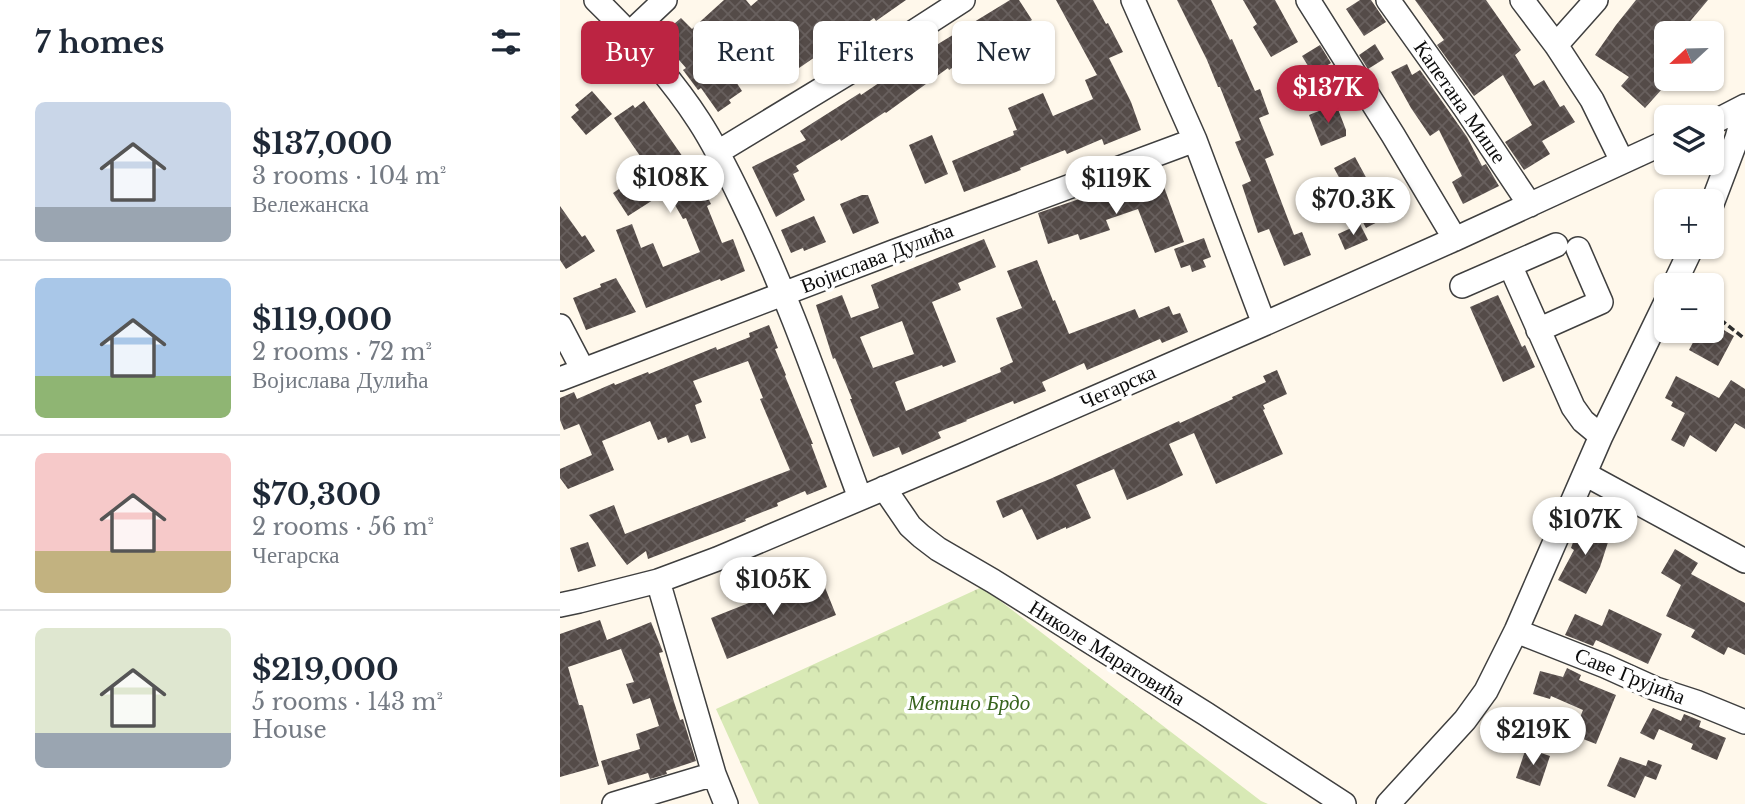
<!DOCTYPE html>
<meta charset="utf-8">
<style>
:root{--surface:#fff;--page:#f2f2f3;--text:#1f2937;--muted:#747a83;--line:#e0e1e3;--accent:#bc2442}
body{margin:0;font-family:"Libre Baskerville",serif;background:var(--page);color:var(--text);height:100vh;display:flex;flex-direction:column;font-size:26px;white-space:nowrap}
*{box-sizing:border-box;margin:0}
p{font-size:23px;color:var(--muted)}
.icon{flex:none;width:38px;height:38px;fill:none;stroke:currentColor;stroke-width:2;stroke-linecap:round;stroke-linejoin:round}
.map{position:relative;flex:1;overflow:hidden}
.details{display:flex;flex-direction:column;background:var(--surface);width:560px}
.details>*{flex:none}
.top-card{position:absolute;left:21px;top:21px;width:665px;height:63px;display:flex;gap:14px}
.needle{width:46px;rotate:248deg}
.buttons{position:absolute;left:1094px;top:21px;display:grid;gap:14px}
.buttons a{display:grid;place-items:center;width:70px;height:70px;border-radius:10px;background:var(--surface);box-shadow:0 2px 5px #0004;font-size:35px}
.price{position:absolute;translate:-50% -60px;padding:0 16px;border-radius:24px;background:#fff;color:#222;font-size:23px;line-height:46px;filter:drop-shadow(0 2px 4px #0008)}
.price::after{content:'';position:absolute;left:50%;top:42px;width:21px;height:16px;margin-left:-10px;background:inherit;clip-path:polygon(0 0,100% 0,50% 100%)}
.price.on{background:var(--accent);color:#fff}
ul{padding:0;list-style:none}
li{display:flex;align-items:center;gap:21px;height:175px;padding:0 35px}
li+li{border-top:2px solid var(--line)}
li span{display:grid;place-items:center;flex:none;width:196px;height:140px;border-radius:10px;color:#555}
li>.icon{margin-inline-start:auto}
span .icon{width:84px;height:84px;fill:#fffc;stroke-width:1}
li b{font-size:30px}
h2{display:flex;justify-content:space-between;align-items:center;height:84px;padding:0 35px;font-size:30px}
.chip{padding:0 24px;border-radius:10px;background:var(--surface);box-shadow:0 2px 5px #0004;font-size:24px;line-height:63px}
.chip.on{background:var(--accent);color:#fff}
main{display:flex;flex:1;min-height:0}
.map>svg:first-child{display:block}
.park{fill:url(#park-crowns)}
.building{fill:url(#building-cross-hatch);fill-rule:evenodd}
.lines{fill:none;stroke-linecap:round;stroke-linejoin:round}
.minor-casing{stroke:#3f3f3f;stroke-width:26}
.path{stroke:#2e2e2e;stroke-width:3.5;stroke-dasharray:7 3.5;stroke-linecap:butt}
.minor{stroke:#fff;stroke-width:23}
.labels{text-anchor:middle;stroke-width:7;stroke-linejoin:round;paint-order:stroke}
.street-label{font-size:21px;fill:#0c0c0c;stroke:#fff}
.park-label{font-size:21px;font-style:italic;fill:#36631c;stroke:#fff}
</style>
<main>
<section class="details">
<h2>7 homes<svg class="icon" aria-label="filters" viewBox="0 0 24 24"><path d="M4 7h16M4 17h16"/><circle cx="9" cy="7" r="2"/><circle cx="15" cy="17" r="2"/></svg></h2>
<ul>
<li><span style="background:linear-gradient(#c9d6e8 75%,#9aa5b1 0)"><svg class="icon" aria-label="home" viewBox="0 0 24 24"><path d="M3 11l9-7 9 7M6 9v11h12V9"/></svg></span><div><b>$137,000</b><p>3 rooms · 104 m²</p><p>Вележанска</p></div></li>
<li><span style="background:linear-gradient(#a9c7e8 70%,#8fb573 0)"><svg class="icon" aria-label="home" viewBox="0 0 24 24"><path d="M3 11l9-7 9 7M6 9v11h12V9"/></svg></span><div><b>$119,000</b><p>2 rooms · 72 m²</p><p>Војислава Дулића</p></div></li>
<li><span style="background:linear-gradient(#f6c9c9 70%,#c2b280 0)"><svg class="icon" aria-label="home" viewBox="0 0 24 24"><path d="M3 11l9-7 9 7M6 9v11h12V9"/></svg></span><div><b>$70,300</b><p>2 rooms · 56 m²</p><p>Чегарска</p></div></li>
<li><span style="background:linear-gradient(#dfe7d0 75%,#9aa5b1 0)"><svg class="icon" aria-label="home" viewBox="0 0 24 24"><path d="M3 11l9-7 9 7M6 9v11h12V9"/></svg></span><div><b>$219,000</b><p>5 rooms · 143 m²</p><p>House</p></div></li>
</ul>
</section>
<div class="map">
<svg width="1185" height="804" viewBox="0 0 1185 804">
<defs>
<pattern id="park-crowns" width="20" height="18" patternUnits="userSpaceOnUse" patternTransform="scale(1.75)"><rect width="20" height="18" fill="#d8e9b5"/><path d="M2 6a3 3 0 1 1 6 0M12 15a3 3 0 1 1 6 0" fill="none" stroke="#b8c79a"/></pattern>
<pattern id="building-cross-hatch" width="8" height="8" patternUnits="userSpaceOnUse" patternTransform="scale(1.75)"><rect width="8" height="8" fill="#544b48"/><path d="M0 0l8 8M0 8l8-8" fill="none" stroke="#68605e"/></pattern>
</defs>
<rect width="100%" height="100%" fill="#fff8eb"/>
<path class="park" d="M422 587 701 801 708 804H199L156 709Z"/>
<path class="building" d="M164 0H186L191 6 198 0H346L316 21 314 18 282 41 281 39 216 84 186 40 161 59 182 91 169 100 171 103 158 112 141 88 138 90 123 70 126 68 99 37 121 18 132 29Z
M450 0H459L472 20 419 50 389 70 388 68 326 113 325 112 281 141 280 139 236 166 239 171 233 174 245 200 216 217 192 167 246 140 240 131 300 93 301 95 365 52Z
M496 0H533L546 24 548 23 563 52 549 58 571 102 581 130 544 145 542 139 507 154 505 150 460 168 461 170 404 192 392 161 454 135 453 131 457 130 448 108 483 93 493 116 533 99 525 80 537 75Z
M617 0H651L670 40 672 39 695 91 700 89 709 114 699 118 714 155 705 159 734 235 742 232 751 255 724 266 709 229 698 233 682 185 691 181 675 142 681 140 660 87H658L647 60Z
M683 0H715L738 42 711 57 693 27 697 24Z
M800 0H811L826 22 804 36 786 9Z
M855 0H926L961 50 955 55 974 86 984 80 1000 107 1004 105 1015 122 982 141 990 154 964 170 945 142 972 125 943 75 914 96 877 45 884 40Z
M1076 0H1148L1127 25 1136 33H1106V79L1110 80 1085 108 1061 86 1069 77 1035 55 1056 25Z
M815 44 824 59 808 69 799 55Z
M760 45 771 63 753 74 742 56Z
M847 64 852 75 860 70 907 137 922 166 926 164 939 186 903 204 892 182 902 176 879 130 870 136 851 108 831 72Z
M32 91 52 114 26 135 11 117 19 110 15 105Z
M84 101 125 160 137 181 139 180 151 204 147 206 162 243 173 239 185 271 161 281 160 279 86 308 56 230 72 224 81 248 93 243 103 267 140 252 126 218 123 219 107 191 68 216 53 193 89 169 54 118 73 105 75 108Z
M776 104 786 130V136L761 146 749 115Z
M372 135 388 174 365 184 349 145Z
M795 157 815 194 828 187 840 210 806 228 774 168Z
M600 176 624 242 595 253 578 209 546 220 550 230 520 240 518 234 488 244 478 213 537 193 540 202 574 191 573 187Z
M302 195H308L319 223 293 234 280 204Z
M0 206 22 237 25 235 35 251 6 269 0 260Z
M254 216 266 242 244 251 243 248 231 253 221 230Z
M800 224 808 240 785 250 778 234Z
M644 238 651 257 643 260 646 267 632 272 630 265 621 268 614 249Z
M424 239 436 267 398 283 401 290 372 302 396 362 383 367 382 365 335 382 346 411 441 372 440 368 453 362 436 318 462 308 447 271 477 260 493 301 495 300 509 334 575 309 579 318 609 306 613 315 620 313 628 332 602 343 600 339 527 370 524 363 482 382 486 391 454 404 453 401 406 420 407 421 378 432 381 438 342 455 339 447 313 457 290 399H292L275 358 273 359 256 305 282 295 291 318 319 308 311 285ZM342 321 354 354 313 368 300 337Z
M56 278 76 312 26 330 13 298 41 287 40 284Z
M938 295 962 347 965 345 975 367 943 382 910 307Z
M1152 323 1174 336 1158 366 1129 350 1139 331H1152Z
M209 325 218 348 215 349 226 375 225 376 253 444H251L267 487 247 495 245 491 217 503 218 506 185 519 186 521 88 559 86 551 67 565 29 515 54 505 65 534 230 470 200 399 203 398 188 361 133 381 142 402 135 405 146 438 131 443 128 435 108 443 106 437 98 440 90 421 42 441 54 470 8 489 0 478V469L32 455 19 424 4 430 0 420V398L14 392 17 399 54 383 55 385 88 372 89 374 156 347 157 350 190 337 189 333Z
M717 370 727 394 703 405 705 409 703 410 723 454 656 484 634 433 609 444 623 475 598 487 567 500 554 469 516 485 531 518 506 529V527L477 540 462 509 443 518 436 501 490 479 619 421 620 423 673 399 672 397 706 382 703 376Z
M1116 376 1159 398 1171 380 1185 389V429L1175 423 1156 452 1130 435 1124 447 1111 440 1125 413 1111 406 1113 402 1105 398Z
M1020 522 1051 533 1040 567 1026 594 998 580 1014 550 1011 548Z
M28 542 36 566 18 572 10 548Z
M1115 549 1138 563 1131 574 1185 603V655L1168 647 1164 655 1131 637 1135 630 1106 616 1121 585 1101 573Z
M260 575 276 615 167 659 151 618Z
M1049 609 1102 634 1088 664 1036 640 1033 646 1005 635 1015 614 1042 626Z
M40 620 47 640 91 622 103 652 99 653 115 705 120 720 123 719 136 761 106 771 107 774 90 779 88 773 48 785 41 761 80 749 76 734 99 726 90 698 73 704 66 684 74 682 61 649 8 667 19 705H22L23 706 39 766 0 777V634Z
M1007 668 1021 675 1019 680 1056 695 1036 744 1013 735 1023 710 991 696 990 699 973 694 980 671 1003 677Z
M1093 708 1121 721 1124 714 1141 721 1139 727 1166 738 1157 760 1131 749 1133 744 1099 729 1094 740 1080 733Z
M945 710 972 718 963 747 937 739Z
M966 748 990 756 980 786 956 778Z
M1060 757 1086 766 1088 760 1102 765 1096 780 1085 776 1075 798 1047 786Z"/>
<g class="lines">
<g class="minor-casing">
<path id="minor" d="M36 0C74 37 110 76 139 121 156 147 169 174 182 201 229 297 263 398 300 498
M573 0 635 140 704 324
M748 0 833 135 895 239
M828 0 905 108 970 205
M962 0 996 45 1032 100 1062 161
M70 33 105 0
M996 45 1036 0
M1152 123 1185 106
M158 152 318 55 403 0
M1152 204 1177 138 1185 109
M950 265 1013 407 1023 421 1041 436
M1114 285 1132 247
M902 286 996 245
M0 326 23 370
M978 330 1041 302 1018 249
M0 379 333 252 635 140
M1025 474 1185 561
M324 488 350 526 361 536 378 549 433 581 646 714 784 804
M98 581 154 774 166 804
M0 605 19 601 98 581 157 559 403 455 704 324 895 239 1106 142
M956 631 1045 666 1096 689 1136 702 1185 722
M54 804 154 774
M828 804 905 720 926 691 956 631 1041 436 1106 302"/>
</g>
<path class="path" d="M1152 313 1185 339"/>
<use href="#minor" class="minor"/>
</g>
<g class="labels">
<g class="street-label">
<text transform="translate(900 102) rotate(55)" y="7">Капетана Мише</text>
<text transform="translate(317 258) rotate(-21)" y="7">Војислава Дулића</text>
<text transform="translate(558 387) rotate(-24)" y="7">Чегарска</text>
<text transform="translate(547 653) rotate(32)" y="7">Николе Маратовића</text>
<text transform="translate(1070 676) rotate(22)" y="7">Саве Грујића</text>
</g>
<g class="park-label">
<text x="409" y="710">Метино Брдо</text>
</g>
</g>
</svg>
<div class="buttons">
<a><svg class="needle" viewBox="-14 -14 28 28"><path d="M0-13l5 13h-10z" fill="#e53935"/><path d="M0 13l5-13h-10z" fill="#747a83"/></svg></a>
<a><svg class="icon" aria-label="layers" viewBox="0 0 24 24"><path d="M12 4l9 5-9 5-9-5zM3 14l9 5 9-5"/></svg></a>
<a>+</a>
<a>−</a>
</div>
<b class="price on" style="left:768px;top:125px">$137K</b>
<b class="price" style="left:110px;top:215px">$108K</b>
<b class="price" style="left:556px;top:216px">$119K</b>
<b class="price" style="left:793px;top:237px">$70.3K</b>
<b class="price" style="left:1025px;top:557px">$107K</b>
<b class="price" style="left:213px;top:617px">$105K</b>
<b class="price" style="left:973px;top:767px">$219K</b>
<div class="top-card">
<a class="chip on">Buy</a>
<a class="chip">Rent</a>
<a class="chip">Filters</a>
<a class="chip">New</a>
</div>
</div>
</main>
